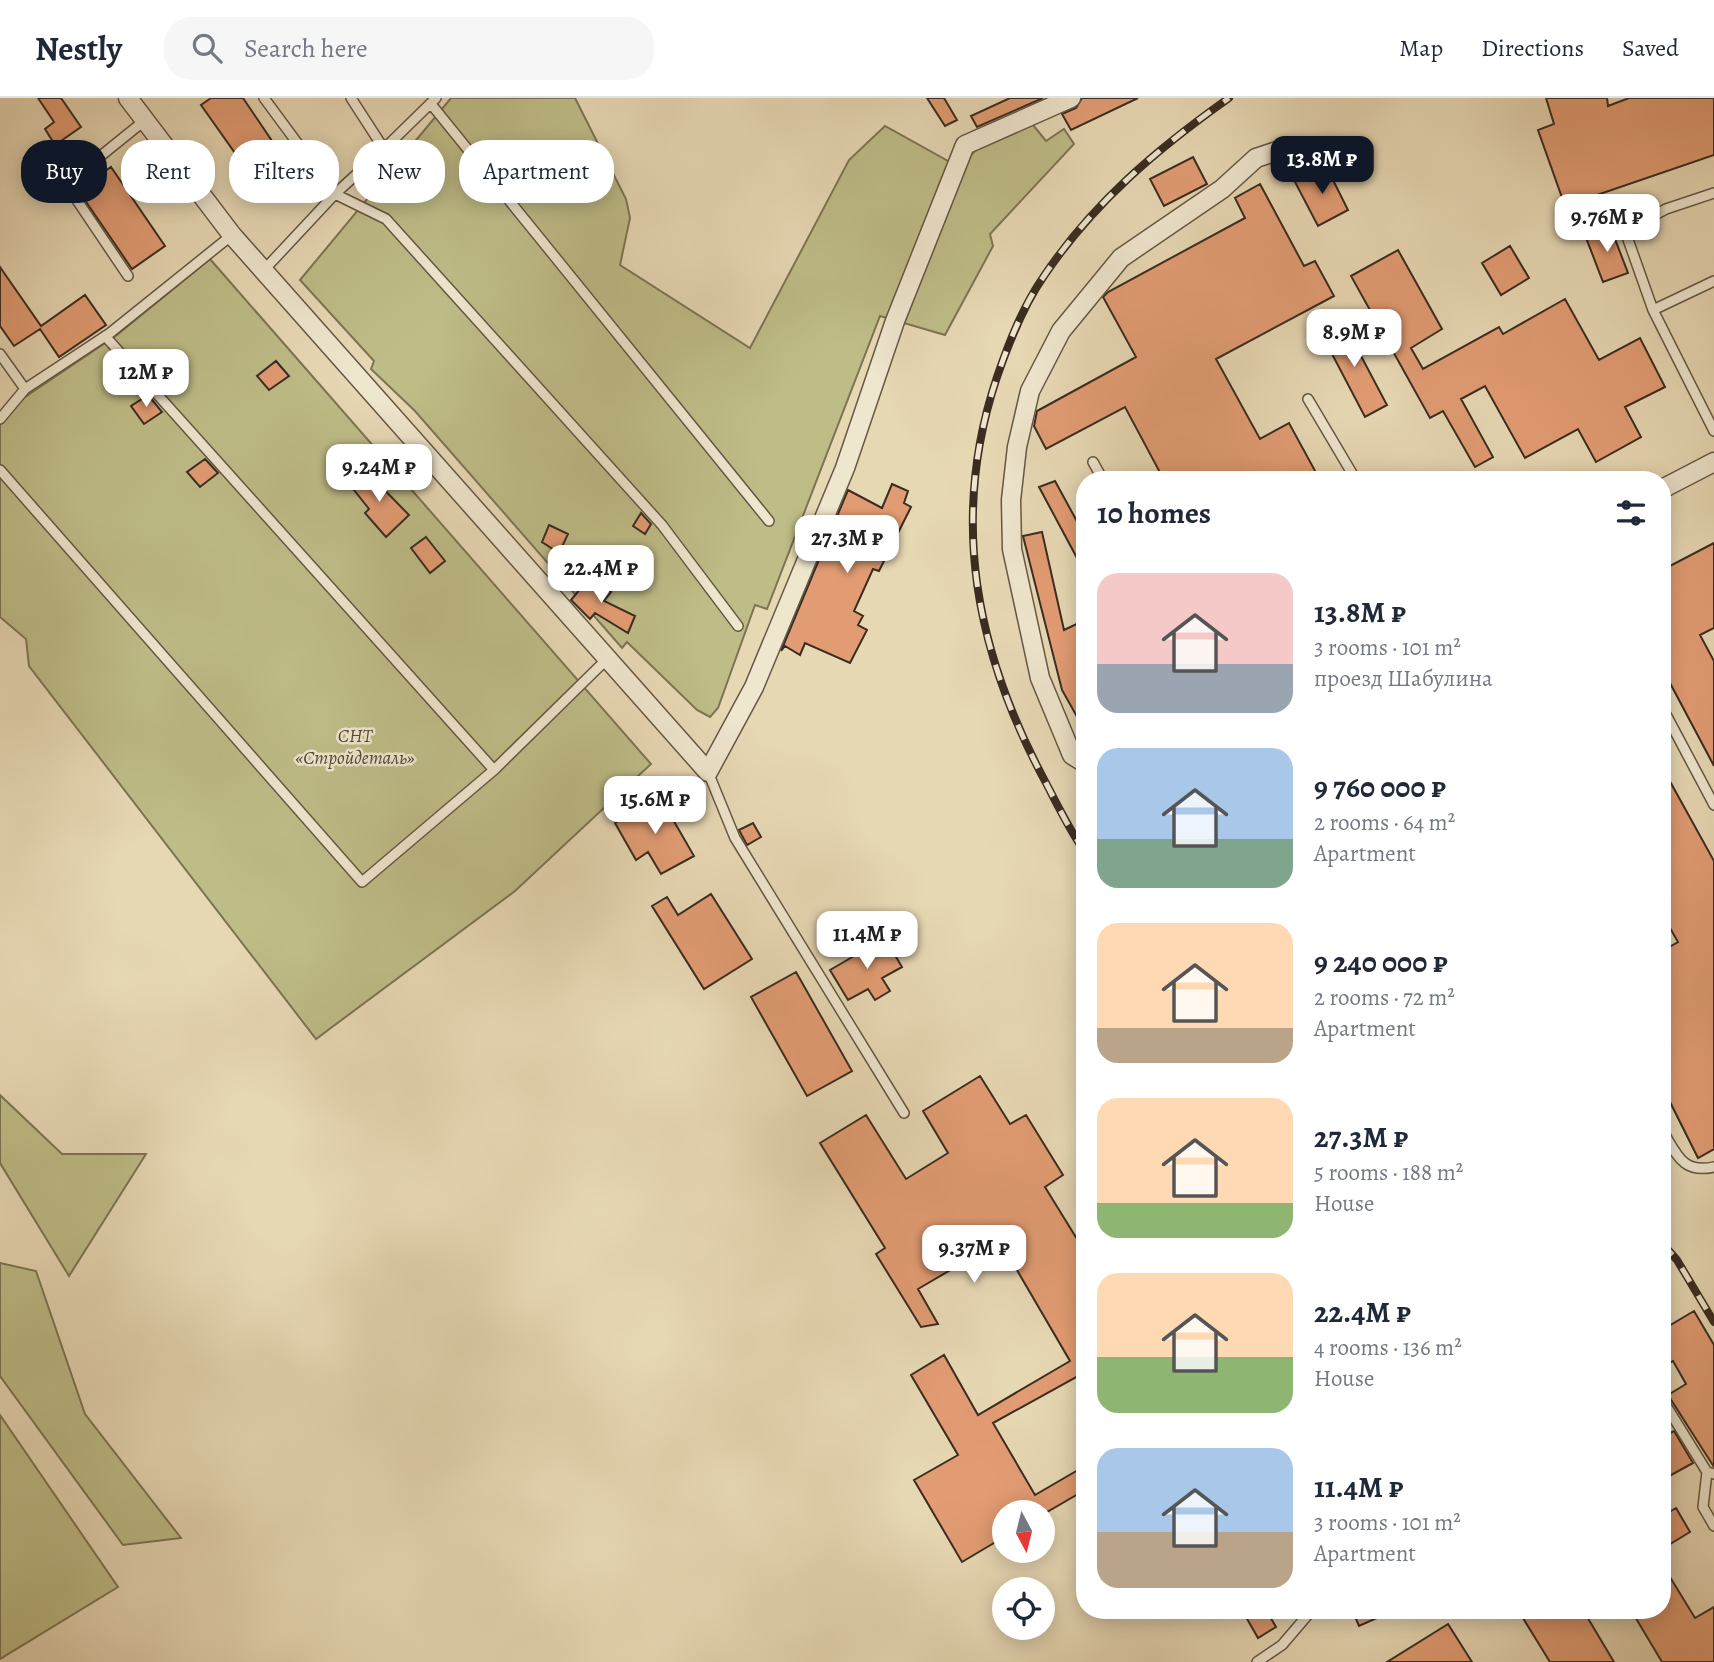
<!DOCTYPE html>
<meta charset="utf-8">
<style>
:root{--surface:#fff;--page:#f6f6f7;--text:#1f2937;--muted:#747a83;--line:#e0e1e3;--accent:#111827}
body{margin:0;font-family:Alegreya,serif;background:var(--page);color:var(--text);height:100vh;display:flex;flex-direction:column;font-size:26px;white-space:nowrap}
*{box-sizing:border-box;margin:0}
p{font-size:23px;color:var(--muted)}
.icon{flex:none;width:38px;height:38px;fill:none;stroke:currentColor;stroke-width:2;stroke-linecap:round;stroke-linejoin:round}
.map{position:relative;flex:1;overflow:hidden}
.side{position:absolute;left:1076px;top:373px;width:595px;height:1148px;display:flex;flex-direction:column;background:var(--surface);border-radius:28px;box-shadow:0 4px 18px #0003}
.side>*{flex:none}
.hud{position:absolute;left:21px;top:42px;width:665px;height:63px;display:flex;gap:14px}
.needle{width:46px;rotate:173deg}
.fabs{position:absolute;left:992px;top:1402px;display:grid;gap:14px}
.fabs a{display:grid;place-items:center;width:63px;height:63px;border-radius:50%;background:var(--surface);box-shadow:0 4px 18px #0003;font-size:35px}
.price{position:absolute;translate:-50% -60px;padding:0 16px;border-radius:14px;background:#fff;color:#222;font-size:23px;line-height:46px;filter:drop-shadow(0 2px 4px #0008)}
.price::after{content:'';position:absolute;left:50%;top:42px;width:21px;height:16px;margin-left:-10px;background:inherit;clip-path:polygon(0 0,100% 0,50% 100%)}
.price.current{background:var(--accent);color:#fff}
ul{padding:0;list-style:none}
li{display:flex;align-items:center;gap:21px;height:175px;padding:0 21px}
li span{display:grid;place-items:center;flex:none;width:196px;height:140px;border-radius:21px;color:#555}
li>.icon{margin-inline-start:auto}
span .icon{width:84px;height:84px;fill:#fffc;stroke-width:1}
li b{font-size:30px}
h2{display:flex;justify-content:space-between;align-items:center;height:84px;padding:0 21px;font-size:30px}
.pill{padding:0 24px;border-radius:28px;background:var(--surface);box-shadow:0 4px 18px #0003;font-size:24px;line-height:63px}
.pill.current{background:var(--accent);color:#fff}
header{display:flex;align-items:center;gap:42px;box-sizing:border-box;height:98px;padding:0 35px;background:var(--surface);border-bottom:2px solid var(--line)}
header strong{font-size:33px}
nav{display:flex;gap:38px;margin-inline-start:auto;font-size:24px}
.search{width:490px;height:63px;background:var(--page);display:flex;align-items:center;gap:18px;box-sizing:border-box;padding:0 24px;border-radius:28px;color:var(--muted);font-size:26px}
.map>svg:first-child{display:block}
.green{fill:#bebc87;stroke:#7c7454;stroke-width:2}
.building{fill:#e29c73;stroke:#3a2c21;stroke-width:2}
.lines{fill:none;stroke-linecap:round;stroke-linejoin:round}
.lane-casing{stroke:#655746;stroke-width:12}
.street-casing{stroke:#655746;stroke-width:21}
.lane{stroke:#efe6ce;stroke-width:9}
.street{stroke:#efe6ce;stroke-width:18}
.rail-casing{stroke:#3a2c21;stroke-width:8}
.rail{stroke:#efe6ce;stroke-width:5;stroke-dasharray:16;stroke-linecap:butt}
.labels{text-anchor:middle;stroke-width:5;stroke-linejoin:round;paint-order:stroke}
.park-label{font-size:19px;font-style:italic;fill:#544935;stroke:#efe6ce}
</style>
<header>
<strong>Nestly</strong>
<div class="search"><svg class="icon" aria-label="search" viewBox="0 0 24 24"><circle cx="10" cy="10" r="6"/><path d="M15 15l6 6"/></svg>Search here</div>
<nav><a>Map</a><a>Directions</a><a>Saved</a></nav>
</header>
<div class="map">
<svg width="1714" height="1564" viewBox="0 0 1714 1564">
<rect width="100%" height="100%" fill="#e7d8b4"/>
<filter id="stains"><feTurbulence type="fractalNoise" baseFrequency=".00286" numOctaves="4"/><feColorMatrix values="0 0 0 0 .2 0 0 0 0 .09 0 0 0 0 .02 0 0 0 .5 -.17"/></filter>
<radialGradient id="worn" r=".72"><stop offset=".6" stop-color="#630" stop-opacity="0"/><stop offset="1" stop-color="#630" stop-opacity=".3"/></radialGradient>
<path class="green" d="M451 0H575L626 101 630 120 620 167 750 250 849 62 885 28 959 69 987 41 1029 22 1046 43 1064 31 1074 46 990 136 993 148 945 237 880 218 767 511 755 507 718 610 710 619 697 612 627 544 622 550 415 313 371 271 374 263 300 182Z
M210 161 651 666 515 793 316 941 29 568 26 541 0 519V316L117 237Z
M0 997 62 1056H146L69 1178 0 1065Z
M0 1165 36 1173 85 1316 181 1440 123 1447 0 1278Z
M0 1317 118 1489 0 1561Z"/>
<path class="building" d="M38 0H61L81 29 55 47 45 31 54 24Z
M211 0H243L289 68 259 89 201 7Z
M927 0H944L957 22 945 28Z
M1010 0H1043L977 29 971 18Z
M1082 0H1138L1071 32 1062 16 1076 10Z
M1546 0H1607L1608 8 1629 0H1714V57L1565 108 1538 32 1554 26Z
M1193 59 1207 86 1164 108 1150 81Z
M1326 68 1348 112 1318 128 1295 84Z
M111 69 165 148 132 171 78 92Z
M1260 86 1304 168 1315 163 1334 198 1216 261 1260 341 1289 325 1320 382H1164L1125 309 1046 351 1034 328 1037 313 1136 259 1103 199 1108 194 1245 120 1235 100Z
M1610 128 1628 175 1603 184 1585 137Z
M1510 148 1529 180 1501 197 1482 165Z
M1398 152 1442 231 1411 250 1423 271 1499 229 1503 236 1565 201 1599 262 1640 240 1665 289 1625 309 1641 339 1596 364 1578 331 1525 360 1485 288 1461 301 1493 359 1475 369 1443 313 1430 320 1351 178Z
M0 169 41 228 85 197 106 227 59 259 40 231 14 248 0 228Z
M1343 224 1387 307 1365 319 1321 235Z
M276 263 289 278 269 292 257 278Z
M148 297 162 314 144 326 131 308Z
M205 361 218 375 200 389 187 374Z
M366 373 409 417 386 439 365 415 369 411 350 387Z
M1055 383 1085 438V475L1039 389Z
M892 386 908 393 904 405 911 409 879 473 873 471 854 513 863 518 858 527 867 532 850 565 805 545 800 557 785 548 781 553 848 392 882 410Z
M641 415 651 426 645 436 633 428Z
M549 427 568 436 559 455 542 444Z
M1042 434 1064 532 1085 522V633L1062 592 1023 438Z
M426 439 445 463 430 475 411 450Z
M1714 445V530L1700 537 1714 563V668L1662 570V472Z
M589 480 611 494 604 503 635 518 628 535 595 515 590 521 571 502Z
M1662 669 1714 763V1051L1698 1060 1662 988V853L1678 844 1662 816Z
M660 699 694 758 661 776 648 754 636 762 615 725Z
M753 725 761 739 747 747 739 732Z
M711 796 752 861 704 891 652 808 667 799 678 817Z
M885 840 902 869 882 880 890 893 875 902 868 891 848 902 830 872Z
M796 874 852 973 807 998 751 899Z
M980 978 1010 1026 1026 1017 1063 1077 1045 1089 1085 1154V1289L1078 1278 993 1325 1035 1397 1085 1368V1392L1047 1414H1004V1439L962 1464 914 1382 958 1357 911 1277 944 1257 978 1317 1070 1263 1000 1143 918 1191 938 1226 921 1229 876 1156 885 1150 820 1045 866 1017 906 1081 948 1055 923 1013Z
M1694 1213 1714 1247V1369L1668 1297 1686 1286 1673 1263 1662 1269V1232Z
M1674 1333 1693 1365 1662 1382V1339Z
M1676 1410 1690 1434 1662 1451V1418Z
M1662 1466 1695 1520 1714 1509V1564H1662L1631 1512H1662Z
M1242 1512H1266L1276 1529 1258 1540Z
M1352 1512H1395L1359 1528Z
M1518 1512H1583L1614 1564H1550Z
M1448 1526 1472 1564H1387Z"/>
<g class="lines">
<g class="lane-casing">
<path id="lane" d="M264 0 335 96 386 121 662 427 738 528
M431 6 769 423
M384 51 436 0
M264 172 335 96 384 51 351 0
M128 178 66 86 144 23
M1714 183 1653 212 1714 333
M1653 212 1625 133 1666 111 1714 95
M105 238 494 672 608 560
M0 256 25 291 110 235 232 137
M1308 301 1356 382
M0 321 25 291
M1093 364 1103 382
M0 372 362 784 494 672
M1662 609 1714 707
M708 674 735 740 904 1015
M1662 1032C1677 1056 1682 1076 1714 1069
M1662 1301 1707 1374 1714 1376
M1707 1374 1703 1409 1714 1428
M1257 1564 1282 1547 1312 1512"/>
</g>
<g class="street-casing">
<path id="street" d="M128 0 232 137 708 674 754 589 845 370 895 223 965 47 1071 0
M1662 391 1714 364
M1085 665 1072 657 1040 580 1012 451 1011 402 1017 349 1030 293 1061 233 1121 160 1222 91 1256 60 1283 51"/>
</g>
<use href="#lane" class="lane"/>
<use href="#street" class="street"/>
<g class="rail-casing">
<path id="rail" d="M1085 754C1070 733 1058 708 1046 685 976 555 949 422 997 279 1009 244 1023 208 1044 178 1093 105 1157 51 1229 0
M1662 1145 1677 1162 1714 1224"/>
</g>
<use href="#rail" class="rail"/>
</g>
<g class="labels">
<g class="park-label">
<text x="355" y="644">СНТ<tspan x="355" dy="22">«Стройдеталь»</tspan></text>
</g>
</g>
<rect width="100%" height="100%" filter="url(#stains)"/>
<rect width="100%" height="100%" fill="url(#worn)"/>
</svg>
<div class="fabs">
<a><svg class="needle" viewBox="-14 -14 28 28"><path d="M0-13l5 13h-10z" fill="#e53935"/><path d="M0 13l5-13h-10z" fill="#747a83"/></svg></a>
<a><svg class="icon" aria-label="locate" viewBox="0 0 24 24"><circle cx="12" cy="12" r="6"/><path d="M12 2v4M12 18v4M2 12h4M18 12h4"/></svg></a>
</div>
<b class="price current" style="left:1322px;top:98px">13.8M ₽</b>
<b class="price" style="left:1607px;top:156px">9.76M ₽</b>
<b class="price" style="left:1354px;top:271px">8.9M ₽</b>
<b class="price" style="left:146px;top:311px">12M ₽</b>
<b class="price" style="left:379px;top:406px">9.24M ₽</b>
<b class="price" style="left:847px;top:477px">27.3M ₽</b>
<b class="price" style="left:601px;top:507px">22.4M ₽</b>
<b class="price" style="left:655px;top:738px">15.6M ₽</b>
<b class="price" style="left:867px;top:873px">11.4M ₽</b>
<b class="price" style="left:974px;top:1187px">9.37M ₽</b>
<div class="hud">
<a class="pill current">Buy</a>
<a class="pill">Rent</a>
<a class="pill">Filters</a>
<a class="pill">New</a>
<a class="pill">Apartment</a>
</div>
<section class="side">
<h2>10 homes<svg class="icon" aria-label="filters" viewBox="0 0 24 24"><path d="M4 7h16M4 17h16"/><circle cx="9" cy="7" r="2"/><circle cx="15" cy="17" r="2"/></svg></h2>
<ul>
<li><span style="background:linear-gradient(#f6c9c9 65%,#9aa5b1 0)"><svg class="icon" aria-label="home" viewBox="0 0 24 24"><path d="M3 11l9-7 9 7M6 9v11h12V9"/></svg></span><div><b>13.8M ₽</b><p>3 rooms · 101 m²</p><p>проезд Шабулина</p></div></li>
<li><span style="background:linear-gradient(#a9c7e8 65%,#7fa58c 0)"><svg class="icon" aria-label="home" viewBox="0 0 24 24"><path d="M3 11l9-7 9 7M6 9v11h12V9"/></svg></span><div><b>9 760 000 ₽</b><p>2 rooms · 64 m²</p><p>Apartment</p></div></li>
<li><span style="background:linear-gradient(#ffd9b3 75%,#b9a48a 0)"><svg class="icon" aria-label="home" viewBox="0 0 24 24"><path d="M3 11l9-7 9 7M6 9v11h12V9"/></svg></span><div><b>9 240 000 ₽</b><p>2 rooms · 72 m²</p><p>Apartment</p></div></li>
<li><span style="background:linear-gradient(#ffd9b3 75%,#8fb573 0)"><svg class="icon" aria-label="home" viewBox="0 0 24 24"><path d="M3 11l9-7 9 7M6 9v11h12V9"/></svg></span><div><b>27.3M ₽</b><p>5 rooms · 188 m²</p><p>House</p></div></li>
<li><span style="background:linear-gradient(#ffd9b3 60%,#8fb573 0)"><svg class="icon" aria-label="home" viewBox="0 0 24 24"><path d="M3 11l9-7 9 7M6 9v11h12V9"/></svg></span><div><b>22.4M ₽</b><p>4 rooms · 136 m²</p><p>House</p></div></li>
<li><span style="background:linear-gradient(#a9c7e8 60%,#b9a48a 0)"><svg class="icon" aria-label="home" viewBox="0 0 24 24"><path d="M3 11l9-7 9 7M6 9v11h12V9"/></svg></span><div><b>11.4M ₽</b><p>3 rooms · 101 m²</p><p>Apartment</p></div></li>
</ul>
</section>
</div>
